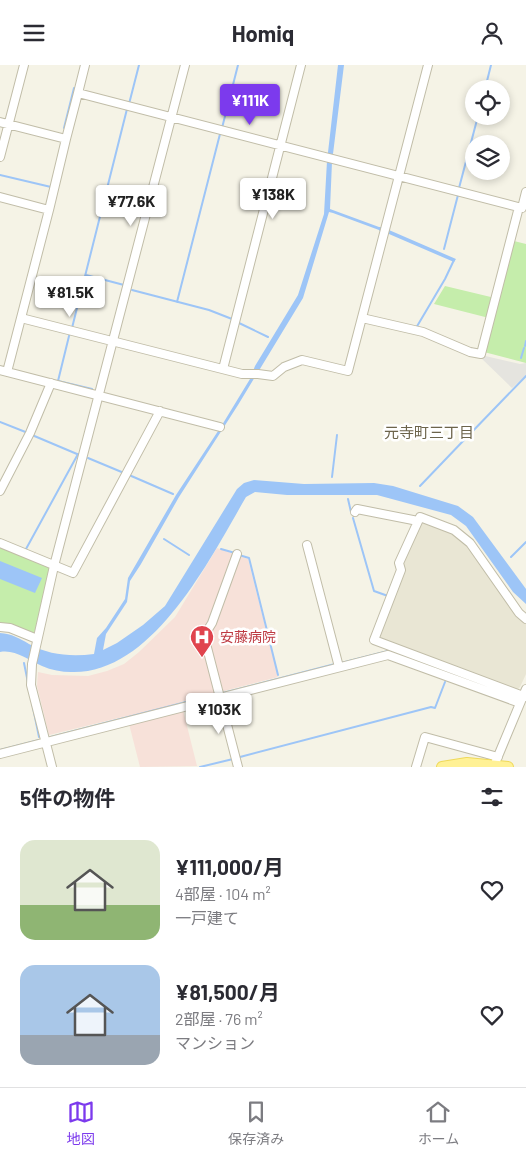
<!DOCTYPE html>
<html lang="ja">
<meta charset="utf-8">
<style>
:root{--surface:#fff;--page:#f2f2f3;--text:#2b2b33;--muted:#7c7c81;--line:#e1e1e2;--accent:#7c3aed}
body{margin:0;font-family:Barlow,"Noto Sans JP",sans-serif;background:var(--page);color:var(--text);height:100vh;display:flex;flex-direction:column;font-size:19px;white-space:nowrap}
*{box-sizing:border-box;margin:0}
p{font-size:16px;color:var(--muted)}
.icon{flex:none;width:28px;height:28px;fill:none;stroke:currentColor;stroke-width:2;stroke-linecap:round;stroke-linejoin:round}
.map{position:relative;height:702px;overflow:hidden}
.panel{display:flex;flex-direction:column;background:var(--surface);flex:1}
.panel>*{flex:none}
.fabs{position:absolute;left:465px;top:15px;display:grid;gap:10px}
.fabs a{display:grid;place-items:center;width:45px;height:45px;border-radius:50%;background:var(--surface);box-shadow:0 2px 8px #0003;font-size:25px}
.price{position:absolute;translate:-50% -42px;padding:0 11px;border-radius:5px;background:#fff;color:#222;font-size:16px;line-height:32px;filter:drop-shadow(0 1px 2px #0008)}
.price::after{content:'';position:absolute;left:50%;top:30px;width:15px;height:11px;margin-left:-8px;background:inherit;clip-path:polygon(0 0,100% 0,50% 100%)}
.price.selected{background:var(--accent);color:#fff}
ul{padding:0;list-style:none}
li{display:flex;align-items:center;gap:15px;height:125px;padding:0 20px}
li span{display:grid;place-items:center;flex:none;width:140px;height:100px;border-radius:15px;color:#555}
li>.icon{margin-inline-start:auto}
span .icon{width:60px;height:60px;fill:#fffc;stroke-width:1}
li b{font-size:21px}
h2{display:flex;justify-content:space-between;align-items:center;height:60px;padding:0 20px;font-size:21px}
header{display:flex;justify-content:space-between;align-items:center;height:65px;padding:0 20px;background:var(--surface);font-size:22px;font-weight:700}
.menu{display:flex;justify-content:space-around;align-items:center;height:70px;border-top:1px solid var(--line);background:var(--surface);font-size:14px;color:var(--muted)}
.menu a{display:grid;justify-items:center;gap:2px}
.menu .selected{color:var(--accent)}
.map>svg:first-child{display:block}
.residential{fill:#e9e6d4}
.medical{fill:#f7e1d9}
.green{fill:#c5edab}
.parking{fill:#e5e4df}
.water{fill:#9dc5f7}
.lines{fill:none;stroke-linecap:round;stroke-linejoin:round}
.stream{stroke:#9dc5f7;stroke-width:2}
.minor-casing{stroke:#c1bda8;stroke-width:10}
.major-casing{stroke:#efd95a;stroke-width:12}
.minor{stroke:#fff;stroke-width:8}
.major{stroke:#fff195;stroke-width:10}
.labels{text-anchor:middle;stroke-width:5;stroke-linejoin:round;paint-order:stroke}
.health-label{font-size:14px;fill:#be3a42;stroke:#fff;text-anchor:start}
.neighbourhood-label{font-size:15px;fill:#6c644b;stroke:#fff}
</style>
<header><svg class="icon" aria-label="menu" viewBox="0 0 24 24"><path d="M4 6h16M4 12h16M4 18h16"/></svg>Homiq<svg class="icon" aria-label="person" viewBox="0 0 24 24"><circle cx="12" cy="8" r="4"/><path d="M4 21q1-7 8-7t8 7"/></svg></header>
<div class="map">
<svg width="526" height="702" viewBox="0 0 526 702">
<rect width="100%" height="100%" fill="#f5f3e6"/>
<path class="residential" d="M424 455 454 467 468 478 518 551 526 558V609L520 622 517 625 379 573 378 570 403 494 421 456Z"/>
<path class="medical" d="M217 483 248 494 278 612 181 637 197 701 140 702 127 651 49 670 37 621 38 607 52 610 88 611 107 606 124 599 139 587 175 552Z"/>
<path class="green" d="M514 176 526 179V298L484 287Z
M445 221 495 233 489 253 434 239Z
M0 481 49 502 50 505 34 569H32L0 560Z"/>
<path class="parking" d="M481 290 520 299 526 298V310L512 323 480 292Z"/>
<path class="water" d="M338 0H344L332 97 330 144 379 162H382L456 194 454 197 389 169 381 168 379 165 333 148 329 147 303 233 238 340 179 432 141 499 130 516 127 537 106 569 103 585 117 578 143 560 165 541 237 424 244 418 254 415 304 419 374 418 393 421 458 441 473 452 526 524V539L513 527 466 461 451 450 377 430H287L255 427 246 432C211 492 153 610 71 607 62 607 51 605 42 601 28 595 15 584 0 587V568C12 569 19 573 29 579 49 590 71 592 94 589L97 573 106 563 125 534 128 513 176 430 222 360 250 314 255 301 298 230 324 149 327 96Z
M0 496 42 513 35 528 0 514Z"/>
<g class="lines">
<path class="stream" d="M485 24 491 0
M129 39 139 0
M64 63 74 23 76 24
M222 63 238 0
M0 110 51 122
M459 123 478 51
M444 184 458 130
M86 210 124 220
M132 225 209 245 232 254
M177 237 220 69
M239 258 268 272
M72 263 127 44
M416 263 445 214 454 195
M70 267 58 316 92 324
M525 281 526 276
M521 293 524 283
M210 356 218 358
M0 357 28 368
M32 370 77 389
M468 371 526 311
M88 393 124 408
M129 410 173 429
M332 412 337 370
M420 421 465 374
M348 434 351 447
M353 453 374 526 388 531
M164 474 189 490
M26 484 78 389
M221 484 235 488
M239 490 249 493 278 610
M511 492 526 477
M24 598 39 672
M341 598 388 586H393L424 598
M223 628 335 599
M47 673 217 629
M0 685 43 674
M240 692 431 642 435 643 445 617
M200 702 233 694"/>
<g class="minor-casing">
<path id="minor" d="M78 28 85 0
M0 57 66 74 78 28 522 143 526 127
M0 92 24 0
M0 132 49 145 66 74
M21 253 242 309H258L273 311 284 302 302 295 348 306 428 0
M362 253 423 267 470 287 481 289 519 142
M223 304 301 0
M0 305 220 362
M7 307 49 145
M0 426 30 368 51 318
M355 447 357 444 418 456
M0 478 73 508 160 346
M307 480 339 602
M237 489 212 558 204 571 238 702
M526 554 519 548 470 478 454 465 420 452 399 498 401 505 374 575 526 632
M0 562 10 563 37 574
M0 689 388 590 520 638
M496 696 526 624
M52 702 31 620 32 599 54 501 185 0
M416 702 425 672 498 692"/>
</g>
<g class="major-casing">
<path id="major" d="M442 702 467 698 508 702"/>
</g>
<use href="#minor" class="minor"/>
<use href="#major" class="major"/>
</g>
<defs>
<g id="hospital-pin" transform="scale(1.25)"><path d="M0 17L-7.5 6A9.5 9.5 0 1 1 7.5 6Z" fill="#e0444e" stroke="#fff"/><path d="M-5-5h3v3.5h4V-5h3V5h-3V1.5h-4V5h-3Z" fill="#fff"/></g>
</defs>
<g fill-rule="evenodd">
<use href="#hospital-pin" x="202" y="572"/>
</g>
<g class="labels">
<g class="health-label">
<text x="220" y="577">安藤病院</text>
</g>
<g class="neighbourhood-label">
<text x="429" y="373">元寺町三丁目</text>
</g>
</g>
</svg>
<div class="fabs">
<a><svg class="icon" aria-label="locate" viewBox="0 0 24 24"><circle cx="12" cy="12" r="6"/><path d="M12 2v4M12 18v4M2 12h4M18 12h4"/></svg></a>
<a><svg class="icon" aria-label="layers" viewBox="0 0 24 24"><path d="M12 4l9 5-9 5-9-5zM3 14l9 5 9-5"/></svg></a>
</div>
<b class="price selected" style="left:250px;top:61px">¥111K</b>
<b class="price" style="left:273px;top:155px">¥138K</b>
<b class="price" style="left:131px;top:162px">¥77.6K</b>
<b class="price" style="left:70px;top:253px">¥81.5K</b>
<b class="price" style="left:219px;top:670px">¥103K</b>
</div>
<section class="panel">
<h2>5件の物件<svg class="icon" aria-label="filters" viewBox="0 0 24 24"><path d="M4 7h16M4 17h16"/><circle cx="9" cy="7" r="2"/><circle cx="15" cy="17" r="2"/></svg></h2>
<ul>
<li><span style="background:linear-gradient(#dfe7d0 65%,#8fb573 0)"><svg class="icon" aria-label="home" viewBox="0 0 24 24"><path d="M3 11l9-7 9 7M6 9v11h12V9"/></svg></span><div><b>¥111,000/月</b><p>4部屋 · 104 m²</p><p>一戸建て</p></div><svg class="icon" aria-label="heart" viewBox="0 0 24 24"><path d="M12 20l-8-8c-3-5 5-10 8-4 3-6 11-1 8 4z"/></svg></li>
<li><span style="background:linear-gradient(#a9c7e8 70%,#9aa5b1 0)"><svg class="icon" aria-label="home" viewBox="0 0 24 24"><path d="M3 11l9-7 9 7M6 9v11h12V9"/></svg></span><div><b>¥81,500/月</b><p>2部屋 · 76 m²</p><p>マンション</p></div><svg class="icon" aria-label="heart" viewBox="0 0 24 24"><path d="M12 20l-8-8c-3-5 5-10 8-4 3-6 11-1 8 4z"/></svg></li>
</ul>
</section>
<nav class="menu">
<a class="selected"><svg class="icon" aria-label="map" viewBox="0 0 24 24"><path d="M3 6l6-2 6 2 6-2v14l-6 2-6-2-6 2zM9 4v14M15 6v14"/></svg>地図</a>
<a><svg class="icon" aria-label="saved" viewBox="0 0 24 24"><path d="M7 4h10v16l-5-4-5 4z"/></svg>保存済み</a>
<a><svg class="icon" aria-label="home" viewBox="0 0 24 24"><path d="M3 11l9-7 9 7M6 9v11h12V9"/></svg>ホーム</a>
</nav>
